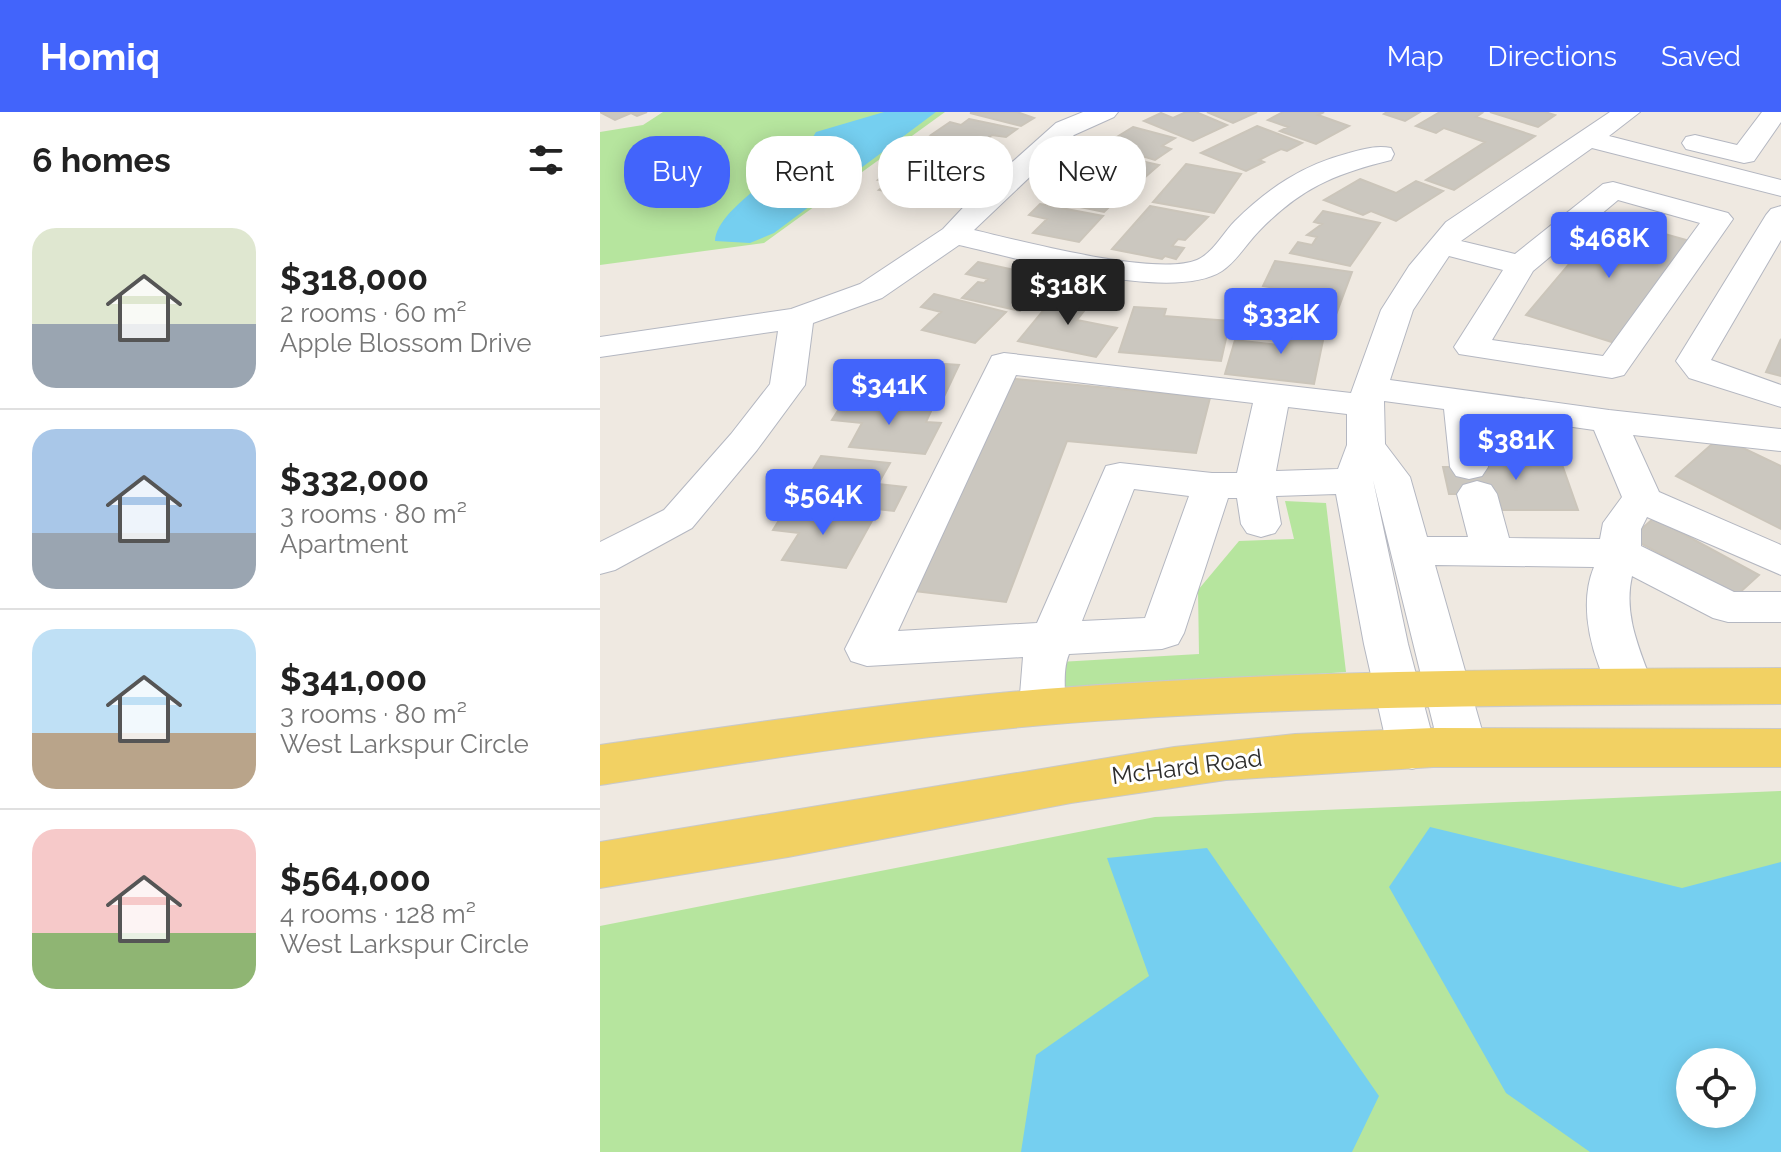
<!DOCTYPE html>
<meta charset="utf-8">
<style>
:root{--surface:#fff;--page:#f2f2f2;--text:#222;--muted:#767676;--line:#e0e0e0;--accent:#4264fb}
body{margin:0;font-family:Raleway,sans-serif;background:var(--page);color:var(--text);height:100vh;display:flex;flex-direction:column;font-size:30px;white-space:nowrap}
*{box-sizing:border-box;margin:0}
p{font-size:26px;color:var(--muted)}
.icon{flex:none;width:44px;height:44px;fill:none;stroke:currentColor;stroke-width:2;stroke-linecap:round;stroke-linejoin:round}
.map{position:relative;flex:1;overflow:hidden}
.details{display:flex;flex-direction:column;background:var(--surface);width:600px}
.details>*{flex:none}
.banner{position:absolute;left:24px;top:24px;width:760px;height:72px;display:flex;gap:16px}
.tools{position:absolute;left:1076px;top:936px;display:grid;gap:16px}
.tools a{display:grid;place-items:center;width:80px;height:80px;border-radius:50%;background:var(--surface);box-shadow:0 4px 20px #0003;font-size:40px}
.price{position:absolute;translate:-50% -68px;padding:0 18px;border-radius:8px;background:var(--accent);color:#fff;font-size:26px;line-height:52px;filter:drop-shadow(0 2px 4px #0008)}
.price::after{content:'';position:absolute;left:50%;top:48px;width:24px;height:18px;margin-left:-12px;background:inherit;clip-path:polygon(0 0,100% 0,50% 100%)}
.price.active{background:#222;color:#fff}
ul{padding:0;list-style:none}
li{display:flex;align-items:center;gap:24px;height:200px;padding:0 32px}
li+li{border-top:2px solid var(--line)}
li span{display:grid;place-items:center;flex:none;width:224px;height:160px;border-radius:24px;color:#555}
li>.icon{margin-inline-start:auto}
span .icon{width:96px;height:96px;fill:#fffc;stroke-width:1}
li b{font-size:34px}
h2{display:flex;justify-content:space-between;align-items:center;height:96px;padding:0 32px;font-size:34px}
.chip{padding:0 28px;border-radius:32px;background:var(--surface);box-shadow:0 4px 20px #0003;font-size:28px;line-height:72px}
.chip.active{background:var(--accent);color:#fff}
header{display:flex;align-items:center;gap:48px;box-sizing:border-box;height:112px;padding:0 40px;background:var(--accent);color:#fff}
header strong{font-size:38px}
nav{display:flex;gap:44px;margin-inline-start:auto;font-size:28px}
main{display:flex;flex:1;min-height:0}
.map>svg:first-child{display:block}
.green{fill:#b6e59e;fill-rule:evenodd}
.water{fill:#75cff0;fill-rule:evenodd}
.building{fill:#cbc7bf;stroke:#cbc5ba;stroke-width:2}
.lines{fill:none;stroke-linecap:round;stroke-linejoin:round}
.minor-casing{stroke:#b4b7c1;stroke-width:2}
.major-casing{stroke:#c9c9c9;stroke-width:2}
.minor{fill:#fff;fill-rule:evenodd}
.major{fill:#f2d163;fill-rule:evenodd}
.labels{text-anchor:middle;stroke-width:6;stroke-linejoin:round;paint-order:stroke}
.street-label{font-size:24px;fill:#2e2e2e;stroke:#fff}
</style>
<header>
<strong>Homiq</strong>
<nav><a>Map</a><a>Directions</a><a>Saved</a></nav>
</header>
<main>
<section class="details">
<h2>6 homes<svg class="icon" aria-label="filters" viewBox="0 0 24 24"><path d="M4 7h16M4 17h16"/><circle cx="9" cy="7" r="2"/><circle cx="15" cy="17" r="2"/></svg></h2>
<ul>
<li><span style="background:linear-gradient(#dfe7d0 60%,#9aa5b1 0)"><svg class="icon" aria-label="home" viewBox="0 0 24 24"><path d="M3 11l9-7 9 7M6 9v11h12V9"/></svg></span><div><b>$318,000</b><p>2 rooms · 60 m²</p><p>Apple Blossom Drive</p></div></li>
<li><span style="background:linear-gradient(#a9c7e8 65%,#9aa5b1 0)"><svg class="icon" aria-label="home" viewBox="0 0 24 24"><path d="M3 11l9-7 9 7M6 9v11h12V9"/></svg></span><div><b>$332,000</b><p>3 rooms · 80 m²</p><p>Apartment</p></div></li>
<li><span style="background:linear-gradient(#bfe0f5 65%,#b9a48a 0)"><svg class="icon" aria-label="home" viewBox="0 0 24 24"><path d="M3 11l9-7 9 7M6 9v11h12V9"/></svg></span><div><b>$341,000</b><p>3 rooms · 80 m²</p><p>West Larkspur Circle</p></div></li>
<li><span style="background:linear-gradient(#f6c9c9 65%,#8fb573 0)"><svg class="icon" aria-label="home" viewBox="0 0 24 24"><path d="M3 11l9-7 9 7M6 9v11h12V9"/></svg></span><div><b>$564,000</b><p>4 rooms · 128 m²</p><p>West Larkspur Circle</p></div></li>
</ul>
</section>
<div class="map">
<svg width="1181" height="1040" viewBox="0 0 1181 1040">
<rect width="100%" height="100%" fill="#efe9e1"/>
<path class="green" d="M63 0H345L164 131 0 153V20L43 13Z
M685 389 726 391 746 560 462 580 459 550 599 542 598 478 639 429 694 427Z
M1181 679V1040H0V814L555 705ZM1090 950H1142V1002H1090Z"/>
<path class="water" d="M284 0H336L174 121 150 131 115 129C116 94 198 54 216 20Z
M830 715 1082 776 1181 750V1040H990L906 981 789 775ZM1090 950H1142V1002H1090Z
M607 736 779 984 752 1040H421L436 943 549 864 507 746Z"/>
<path class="building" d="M0 0H47L37 4 31 1 15 8Z
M417 0 434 6 421 14 370 1Z
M586 0H596L627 13 593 29 544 9 561 1 573 6Z
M607 0H657L633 11Z
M683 0H724L718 3 749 14 716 32 680 19 688 15 668 8Z
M787 0H820L805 9 784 2Z
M840 0H878L882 1 876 5 935 24 854 78 826 68 885 30 844 16 836 21 816 14Z
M890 0H945L955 3 938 15Z
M369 7 417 17 406 25 392 23 378 34 331 23 350 10 361 13Z
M657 14 702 31 687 39 681 37 659 48 664 50 646 59 601 41Z
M533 15 575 26 562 34 571 37 555 48 504 33Z
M331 29 372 36 359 49 377 52 366 62 291 48 300 41 314 44Z
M497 39 559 53 535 74 487 63 500 52 485 49Z
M586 52 641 62 614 101 553 90Z
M296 53 346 62 331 75 346 78 333 88 279 78 289 70 278 68Z
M469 65 528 77 504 100 460 91 474 78 458 75Z
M760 67 796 81 816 69 843 79 796 109 771 99 763 103 724 88Z
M440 92 503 104 479 130 433 121 447 107 429 103Z
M550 94 608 105 585 128 578 127 572 134 584 136 576 147 565 144 562 147 512 137Z
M723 99 780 111 750 154 690 141 698 130 712 133 717 125 707 123 722 112 714 110Z
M1008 106 1090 129 1015 231 926 203Z
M675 149 752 160 734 208 698 203 707 181 663 174Z
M378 150 437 163 420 180 435 183 420 199 362 186 378 170 384 171 388 167 366 162Z
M460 178 495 185 477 208 517 216 496 245 418 229Z
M334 182 406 200 375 231 322 218 341 200 321 195Z
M534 195 566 197 564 204 630 209 621 249 519 240Z
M685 210 726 214 714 272 625 262 635 228 679 233Z
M1181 227V264L1166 260Z
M300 249 359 253 341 291 250 284 260 266 290 268Z
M405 266 610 286 596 341 467 329 406 490 305 478Z
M244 289 332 297 326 310 341 311 325 342 249 335 262 311 232 308Z
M1120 325 1181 354V417L1076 364Z
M885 343 959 344 978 398H902L897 382H849L843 355H888Z
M221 344 290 351 278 372 306 375 294 399 213 390 227 366 209 364Z
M186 397 273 407 246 456 182 448 199 421 173 418Z
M1054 406 1159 463 1137 483 1031 426Z"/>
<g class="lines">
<g class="minor-casing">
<path id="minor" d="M483 0H518L514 5 474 23 374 118C421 129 556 165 597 148 613 141 623 121 635 109 668 76 703 53 749 41 763 37 777 33 791 36L794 42 791 48C734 62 701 76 659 119 647 131 637 149 622 159 571 192 418 146 359 133L282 186 213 211 205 273 157 338 92 416 15 458 0 462V430L64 398 131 322 170 272 178 219 0 245V225L191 197 260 172 343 117 373 85 456 11Z
M1010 0H1040L1009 24 1181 68V84L992 36 861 129 915 142 1003 72 1013 70 1128 101 1133 107 1024 263 1012 266 859 242 854 235 903 158 849 144 813 198 790 268 1009 298 1181 317V339L1033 323 1059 380 1181 433V463L1047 405 1041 417V434L1134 480H1181V510H1128L1113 506 1032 464C1023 503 1040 538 1053 574L1046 586 1030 592 1014 586C993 549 977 496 994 455L835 453 887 636 880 650 863 655 846 650 839 636 773 368 808 532 836 638 829 652 812 657 795 652 788 638 764 532 736 382 676 384 681 412 675 421 661 425 647 421 641 412 637 386H628L584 521 578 532 562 537 469 542C460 564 470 587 459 608L442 613 425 608 419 595 423 545 267 554 251 549 245 537 392 244 404 241 751 281 781 198 809 154 846 110ZM1018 88 1100 111 1003 244 892 228 933 159ZM416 263 653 291 637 361H612L520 351 506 354 437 511 298 519ZM784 289 844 297 850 355 856 364 869 367 882 364 888 355 881 302 994 318 1022 385 1003 411 1000 427 909 426 897 382 891 373 877 369 863 373 857 382 868 425H827L810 365 785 332ZM688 295 747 302V333L738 357 676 359ZM534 377 589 384 545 506 482 509Z
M1162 0H1181V10L1154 49 1144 51 1086 37 1082 31 1086 25 1095 23 1137 33Z
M1181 94V128L1111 248 1181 273V295L1089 266 1076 249 1166 103 1171 97Z"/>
</g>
<g class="major-casing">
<path id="major" d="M1181 556V592C935 593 689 593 444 613 295 626 147 650 0 673V633C148 612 295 589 444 577 689 558 935 557 1181 556Z
M833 616 1181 617V655H833L626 668 471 691 188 745 0 776V730L574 635 695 622Z"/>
</g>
<use href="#minor" class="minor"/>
<use href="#major" class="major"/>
</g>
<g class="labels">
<g class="street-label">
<text transform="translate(587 655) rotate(-7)" y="8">McHard Road</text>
</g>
</g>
</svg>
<div class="tools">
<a><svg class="icon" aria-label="locate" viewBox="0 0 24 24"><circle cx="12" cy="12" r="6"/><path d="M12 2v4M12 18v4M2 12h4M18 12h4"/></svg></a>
</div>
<b class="price" style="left:1009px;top:168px">$468K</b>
<b class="price active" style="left:468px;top:215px">$318K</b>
<b class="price" style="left:681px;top:244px">$332K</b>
<b class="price" style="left:289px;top:315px">$341K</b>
<b class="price" style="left:916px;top:370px">$381K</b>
<b class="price" style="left:223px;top:425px">$564K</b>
<div class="banner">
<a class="chip active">Buy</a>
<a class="chip">Rent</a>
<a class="chip">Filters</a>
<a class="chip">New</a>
</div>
</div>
</main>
